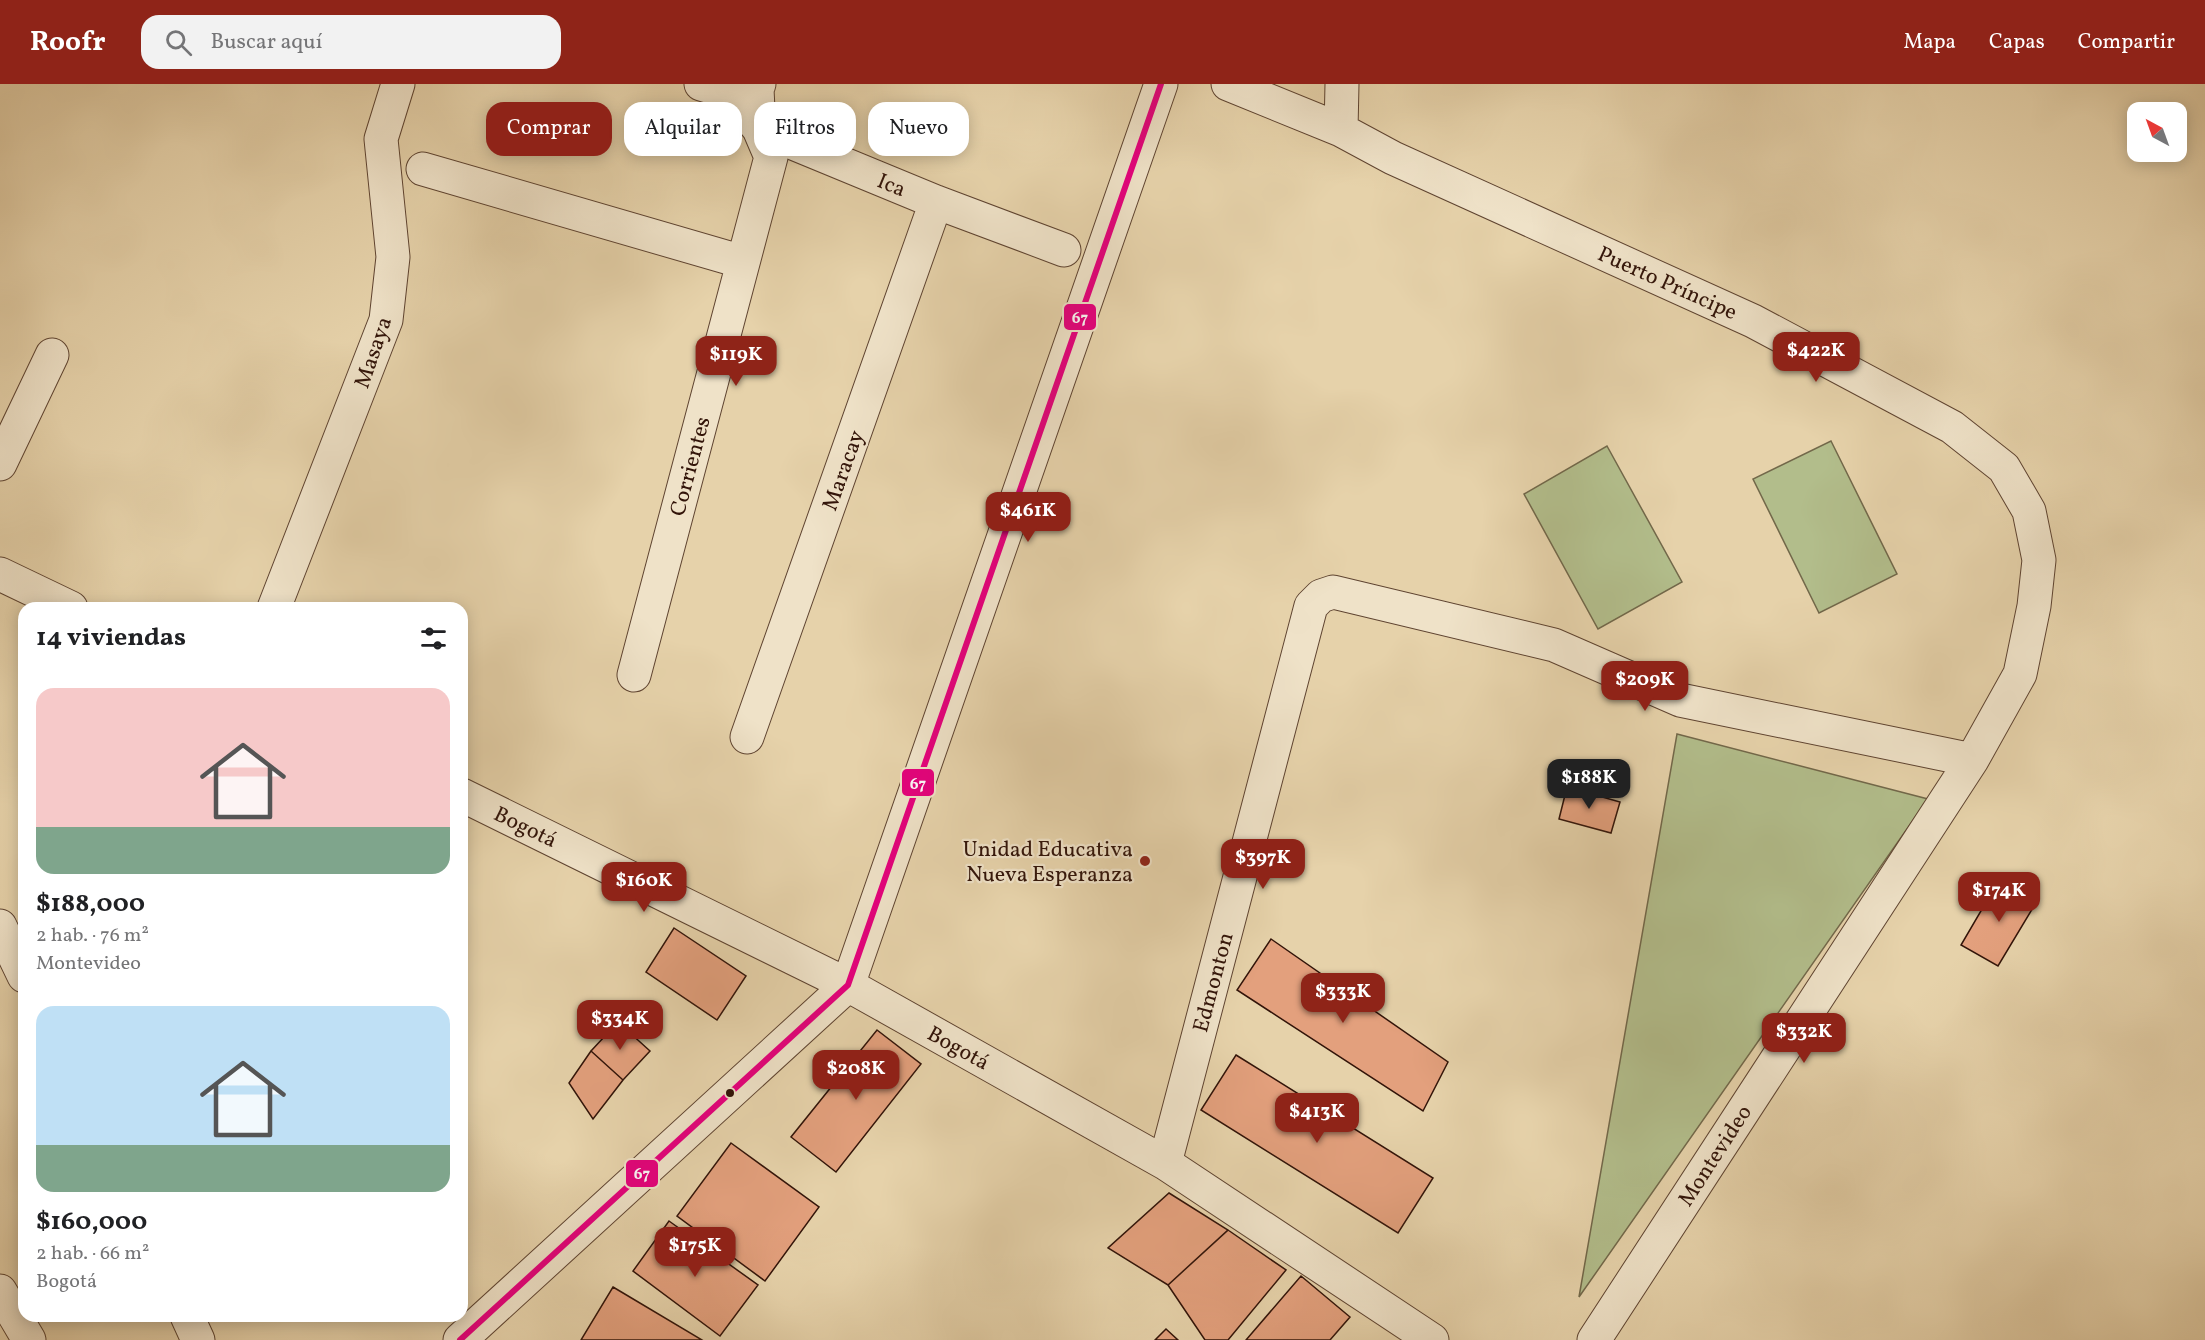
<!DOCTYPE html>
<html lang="es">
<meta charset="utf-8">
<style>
:root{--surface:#fff;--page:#f2f2f2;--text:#202124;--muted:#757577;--accent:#8f2418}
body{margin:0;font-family:Vollkorn,serif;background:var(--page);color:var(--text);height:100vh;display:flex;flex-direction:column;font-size:22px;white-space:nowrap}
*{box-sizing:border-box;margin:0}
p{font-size:20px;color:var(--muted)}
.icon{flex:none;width:33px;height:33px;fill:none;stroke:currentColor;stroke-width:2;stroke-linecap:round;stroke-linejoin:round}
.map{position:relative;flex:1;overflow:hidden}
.side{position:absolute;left:18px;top:518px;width:450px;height:720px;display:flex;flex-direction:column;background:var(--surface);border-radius:18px;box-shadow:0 3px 15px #0003}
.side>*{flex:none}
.top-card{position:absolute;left:486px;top:18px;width:570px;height:54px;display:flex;gap:12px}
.needle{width:39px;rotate:319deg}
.controls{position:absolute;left:2127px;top:18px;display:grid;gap:12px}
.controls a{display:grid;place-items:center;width:60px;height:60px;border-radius:12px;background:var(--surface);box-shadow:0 3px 15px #0003;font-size:30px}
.price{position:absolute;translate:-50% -51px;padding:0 14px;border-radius:12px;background:var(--accent);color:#fff;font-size:20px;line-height:39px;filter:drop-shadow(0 2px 3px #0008)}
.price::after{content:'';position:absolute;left:50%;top:36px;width:18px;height:14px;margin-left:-9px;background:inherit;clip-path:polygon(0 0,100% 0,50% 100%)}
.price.active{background:#222;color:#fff}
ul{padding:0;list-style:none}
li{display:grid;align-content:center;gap:12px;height:318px;padding:0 18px}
li span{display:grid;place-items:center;height:186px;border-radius:18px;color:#555}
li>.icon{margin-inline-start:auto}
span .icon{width:108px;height:108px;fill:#fffc;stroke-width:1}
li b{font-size:26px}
h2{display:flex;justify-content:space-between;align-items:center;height:72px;padding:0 18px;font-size:26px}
.tag{padding:0 21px;border-radius:18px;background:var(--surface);box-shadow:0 3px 15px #0003;font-size:21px;line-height:54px}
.tag.active{background:var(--accent);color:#fff}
header{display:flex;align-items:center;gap:36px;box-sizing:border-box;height:84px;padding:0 30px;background:var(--accent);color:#fff}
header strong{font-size:28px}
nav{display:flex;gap:33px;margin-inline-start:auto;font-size:21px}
.search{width:420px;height:54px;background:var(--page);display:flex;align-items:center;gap:15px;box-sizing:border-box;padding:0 21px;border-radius:18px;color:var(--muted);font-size:22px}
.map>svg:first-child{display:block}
.green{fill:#b2bd8b;stroke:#72684a;stroke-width:1.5}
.building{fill:#e3a07d;stroke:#321409;stroke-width:1.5}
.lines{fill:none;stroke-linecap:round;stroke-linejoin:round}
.minor-casing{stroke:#5f4431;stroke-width:35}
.minor{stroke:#efe2c8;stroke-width:33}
.bus-1-casing{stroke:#efe2c8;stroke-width:10}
.bus-1{stroke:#e5007d;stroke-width:6}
.poi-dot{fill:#8f2418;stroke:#efe2c8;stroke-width:2}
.bus-dot{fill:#321409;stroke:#efe2c8;stroke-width:2}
.labels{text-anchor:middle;stroke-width:4.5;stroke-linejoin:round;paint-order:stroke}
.street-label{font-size:22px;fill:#321409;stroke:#efe2c8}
.poi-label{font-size:22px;fill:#321409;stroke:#efe2c8;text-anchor:end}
.line-badge{stroke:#efe2c8;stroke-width:2}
.badge-label{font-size:16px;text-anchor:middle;font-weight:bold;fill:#fff}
</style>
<header>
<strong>Roofr</strong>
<div class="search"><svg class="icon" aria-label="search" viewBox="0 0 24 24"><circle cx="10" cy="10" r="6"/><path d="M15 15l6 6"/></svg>Buscar aquí</div>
<nav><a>Mapa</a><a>Capas</a><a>Compartir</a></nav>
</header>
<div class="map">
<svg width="2205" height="1256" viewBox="0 0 2205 1256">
<rect width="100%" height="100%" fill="#e6d2aa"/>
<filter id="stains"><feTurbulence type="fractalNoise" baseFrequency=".00333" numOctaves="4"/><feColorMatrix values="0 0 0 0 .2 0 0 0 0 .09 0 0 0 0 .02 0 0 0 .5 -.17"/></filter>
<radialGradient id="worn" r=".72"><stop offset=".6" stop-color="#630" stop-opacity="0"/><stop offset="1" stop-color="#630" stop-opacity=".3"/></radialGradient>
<path class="green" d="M1831 357 1897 490 1819 529 1753 395Z
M1607 362 1682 498 1598 545 1524 410Z
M1677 650 1928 715 1579 1213Z"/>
<path class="building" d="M1567 703 1620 718 1611 749 1559 735Z
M1999 796 2037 817 1998 882 1961 861Z
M674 844 746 892 717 936 646 888Z
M1271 855 1448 978 1423 1027 1237 906Z
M618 938 650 967 623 996 591 967Z
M877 946 921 980 836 1088 791 1053Z
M591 967 623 996 593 1035 569 999Z
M1236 971 1433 1094 1398 1149 1201 1026Z
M731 1059 819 1123 765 1197 677 1132Z
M1169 1109 1228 1146 1168 1201 1108 1164Z
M669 1137 758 1201 720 1252 633 1187Z
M1228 1146 1286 1186 1228 1256H1205L1168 1201Z
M1301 1192 1350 1233 1330 1256H1246Z
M613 1203 702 1256H581Z
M1166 1245 1178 1256H1155Z"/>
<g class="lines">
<g class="minor-casing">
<path id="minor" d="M701 0 730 9 759 45 936 118 1064 166
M1228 0 1341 46 1393 74 1753 237 1952 343 2004 384 2029 427 2039 476 2034 522 2020 590 1972 676 1594 1256
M1341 46 1342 0
M423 85 743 178
M0 380 52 271
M0 490 71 524
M274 524 386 236 393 173 381 55 398 0
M634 591 771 73 759 45 757 5 759 0
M747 653 936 118
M462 711 848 901 1165 1079 1432 1256
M0 842 24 892
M1165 1079 1311 522 1321 512 1333 508 1554 561 1680 616 1972 676
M0 1207 29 1256
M187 1232 198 1256
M460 1256 848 901 1161 0"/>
</g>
<use href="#minor" class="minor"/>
<g class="bus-1-casing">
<path id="bus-1" d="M460 1256 848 901 1161 0"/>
</g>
<use href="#bus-1" class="bus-1"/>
</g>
<circle class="poi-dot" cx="1145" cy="777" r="6"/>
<circle class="bus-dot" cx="730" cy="1009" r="5"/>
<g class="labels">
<g class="street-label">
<text transform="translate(892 100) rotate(22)" y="8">Ica</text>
<text transform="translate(1668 198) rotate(24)" y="8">Puerto Príncipe</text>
<text transform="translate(372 268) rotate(-71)" y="8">Masaya</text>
<text transform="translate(689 382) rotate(-75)" y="8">Corrientes</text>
<text transform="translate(842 386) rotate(-70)" y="8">Maracay</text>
<text transform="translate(526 742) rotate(26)" y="8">Bogotá</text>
<text transform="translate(1212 898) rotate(-75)" y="8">Edmonton</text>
<text transform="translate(959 963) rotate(29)" y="8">Bogotá</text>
<text transform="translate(1714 1071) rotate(-57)" y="8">Montevideo</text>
</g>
<g class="poi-label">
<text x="1133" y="772">Unidad Educativa<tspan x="1133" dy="25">Nueva Esperanza</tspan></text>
</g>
</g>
<g class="line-badge">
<rect x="1063" y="219" width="34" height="28" rx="6" fill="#e5007d"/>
<rect x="901" y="684" width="34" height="29" rx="6" fill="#e5007d"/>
<rect x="625" y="1075" width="34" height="29" rx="6" fill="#e5007d"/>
</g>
<g class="badge-label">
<text x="1080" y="239">67</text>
<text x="918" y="705">67</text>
<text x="642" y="1095">67</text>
</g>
<rect width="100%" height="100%" filter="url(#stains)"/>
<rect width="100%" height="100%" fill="url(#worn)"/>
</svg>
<div class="controls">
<a><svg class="needle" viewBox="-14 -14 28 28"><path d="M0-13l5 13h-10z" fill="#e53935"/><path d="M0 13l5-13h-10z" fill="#757577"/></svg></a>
</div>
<b class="price" style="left:1816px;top:299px">$422K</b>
<b class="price" style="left:736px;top:303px">$119K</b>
<b class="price" style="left:1028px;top:459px">$461K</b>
<b class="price" style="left:1645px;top:628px">$209K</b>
<b class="price active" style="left:1589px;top:726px">$188K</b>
<b class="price" style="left:1263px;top:806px">$397K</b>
<b class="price" style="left:644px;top:829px">$160K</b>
<b class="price" style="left:1999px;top:839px">$174K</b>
<b class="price" style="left:1343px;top:940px">$333K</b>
<b class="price" style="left:620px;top:967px">$334K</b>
<b class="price" style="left:1804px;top:980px">$332K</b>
<b class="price" style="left:856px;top:1017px">$208K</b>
<b class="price" style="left:1317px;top:1060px">$413K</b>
<b class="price" style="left:695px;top:1194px">$175K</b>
<div class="top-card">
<a class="tag active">Comprar</a>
<a class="tag">Alquilar</a>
<a class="tag">Filtros</a>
<a class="tag">Nuevo</a>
</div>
<section class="side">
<h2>14 viviendas<svg class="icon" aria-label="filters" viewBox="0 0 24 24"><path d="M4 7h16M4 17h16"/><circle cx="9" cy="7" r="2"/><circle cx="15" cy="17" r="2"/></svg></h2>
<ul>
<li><span style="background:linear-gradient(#f6c9c9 75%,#7fa58c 0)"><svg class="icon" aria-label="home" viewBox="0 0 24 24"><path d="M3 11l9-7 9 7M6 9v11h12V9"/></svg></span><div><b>$188,000</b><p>2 hab. · 76 m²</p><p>Montevideo</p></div></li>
<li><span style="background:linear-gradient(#bfe0f5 75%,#7fa58c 0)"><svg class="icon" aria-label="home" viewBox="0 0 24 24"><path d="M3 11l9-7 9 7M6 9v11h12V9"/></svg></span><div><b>$160,000</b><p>2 hab. · 66 m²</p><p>Bogotá</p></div></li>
</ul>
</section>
</div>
